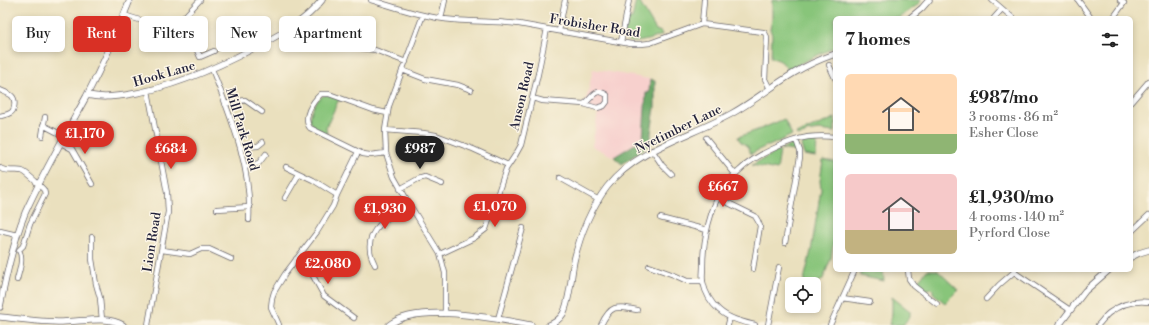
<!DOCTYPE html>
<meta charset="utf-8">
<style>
:root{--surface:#fff;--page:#f2f2f2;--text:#222;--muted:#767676;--accent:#d93025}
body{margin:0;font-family:"Libre Bodoni",serif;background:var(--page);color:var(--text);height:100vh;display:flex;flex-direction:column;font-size:15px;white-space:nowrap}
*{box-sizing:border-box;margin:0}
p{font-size:13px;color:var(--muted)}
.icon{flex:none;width:22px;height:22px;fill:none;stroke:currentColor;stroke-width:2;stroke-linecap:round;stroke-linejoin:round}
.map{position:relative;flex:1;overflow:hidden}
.details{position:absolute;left:833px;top:16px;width:300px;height:256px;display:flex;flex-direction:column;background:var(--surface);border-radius:6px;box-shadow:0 2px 6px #0003}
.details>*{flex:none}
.top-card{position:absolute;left:12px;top:16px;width:380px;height:36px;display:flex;gap:8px}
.tools{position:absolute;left:785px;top:277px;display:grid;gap:8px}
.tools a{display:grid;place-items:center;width:36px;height:36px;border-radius:6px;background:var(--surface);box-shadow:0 2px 6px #0003;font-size:20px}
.price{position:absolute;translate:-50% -34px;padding:0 9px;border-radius:14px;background:var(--accent);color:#fff;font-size:13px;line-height:26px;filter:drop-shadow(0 1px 2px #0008)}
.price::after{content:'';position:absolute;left:50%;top:24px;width:12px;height:9px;margin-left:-6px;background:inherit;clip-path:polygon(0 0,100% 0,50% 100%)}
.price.current{background:#222;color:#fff}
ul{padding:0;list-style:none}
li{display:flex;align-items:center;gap:12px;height:100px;padding:0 12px}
li span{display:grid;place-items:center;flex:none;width:112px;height:80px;border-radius:6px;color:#555}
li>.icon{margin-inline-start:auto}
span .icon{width:48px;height:48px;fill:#fffc;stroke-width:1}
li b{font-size:17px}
h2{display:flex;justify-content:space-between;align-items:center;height:48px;padding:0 12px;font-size:17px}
.chip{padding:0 14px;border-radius:6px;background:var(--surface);box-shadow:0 2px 6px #0003;font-size:14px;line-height:36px}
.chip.current{background:var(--accent);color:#fff}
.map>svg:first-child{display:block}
.built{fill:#f7d0cd}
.green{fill:#88c57a;stroke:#55745a}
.forest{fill:#6eaa6a;stroke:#486652}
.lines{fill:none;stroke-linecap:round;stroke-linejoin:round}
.minor-casing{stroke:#686469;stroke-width:6}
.tertiary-casing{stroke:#686469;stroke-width:7}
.minor{stroke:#fff;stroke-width:4.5}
.tertiary{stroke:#fff;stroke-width:5.5}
.labels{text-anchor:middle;stroke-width:3;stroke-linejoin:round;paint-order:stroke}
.street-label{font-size:13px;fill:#22223b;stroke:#fcf5e5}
</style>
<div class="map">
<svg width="1149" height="325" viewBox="0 0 1149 325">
<rect width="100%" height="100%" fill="#fcf5e5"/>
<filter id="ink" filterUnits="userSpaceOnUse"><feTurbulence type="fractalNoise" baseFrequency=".025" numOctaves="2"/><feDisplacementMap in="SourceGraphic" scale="8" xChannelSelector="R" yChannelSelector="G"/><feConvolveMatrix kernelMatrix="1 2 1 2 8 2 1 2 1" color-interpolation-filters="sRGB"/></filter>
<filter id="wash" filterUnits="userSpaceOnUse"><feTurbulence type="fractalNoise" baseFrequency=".012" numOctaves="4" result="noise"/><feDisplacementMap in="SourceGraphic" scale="16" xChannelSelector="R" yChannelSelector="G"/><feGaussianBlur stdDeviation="0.9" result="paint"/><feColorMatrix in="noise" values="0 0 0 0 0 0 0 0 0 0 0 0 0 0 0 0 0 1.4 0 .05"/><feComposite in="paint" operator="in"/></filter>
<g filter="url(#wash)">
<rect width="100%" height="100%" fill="#eae0be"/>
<path class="built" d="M593 69 650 79 655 81V108L651 133 614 157 592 146 598 112 584 109Z"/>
<path class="green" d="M636 0H641L640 3 656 30 661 32 662 35C655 38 630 47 625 38 623 34 627 24 627 19H632Z
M772 0H922L916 6 899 18H835V47L801 63 788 71C783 62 781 60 771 58L772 35 770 29 772 20Z
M325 95H329L342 100 338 101 326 128 327 134C322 131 316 130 313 126 306 117 316 98 325 95Z
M835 118V132L819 130 806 132 805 134 797 136 796 134Z
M784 119 792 135 769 146H766L751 154 748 147 740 141 738 137 763 128Z
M813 140 817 141 816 157 804 155 801 145 803 142Z
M794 144 797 147 799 152 781 149Z
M778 151H780L777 170 752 165Z
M823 160 835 162V233L831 258 823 279 814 286V284H803L811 251 821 189 820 181Z
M862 270H883L884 281 860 276Z
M927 270H937L958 290 945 303 933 293V290L931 288 925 290 917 282Z
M892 297 910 311V316L903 325H889L892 314Z"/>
<path class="forest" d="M650 79 655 81V108L651 133V144L622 164 614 157 643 139 644 123 646 93H649Z"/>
</g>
<g filter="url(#ink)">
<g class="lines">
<g class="minor-casing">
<path id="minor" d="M371 0C398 8 426 18 454 20 476 22 497 21 519 24L631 44H641L650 43 702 24 763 32 765 33 767 37 765 79 770 89
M992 0 1013 18
M1078 0 1091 18
M124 15 152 24H167L183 18 200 0
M423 15 389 106 385 130 386 153 394 177 410 205 440 254 445 273V314
M183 18 200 57 214 51
M441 18 445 0
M994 18 1002 9
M1113 18 1124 3 1120 0
M702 24 704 0
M559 31 565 0
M621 42 629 0
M346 46 375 50 406 62
M829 65 835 78
M212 69C231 118 252 167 249 220
M402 70 425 79 458 85 471 90
M0 90C4 92 9 93 12 96 16 100 15 111 10 113 7 115 3 115 0 116
M148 91 167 193 168 212 148 325
M532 98 543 101 584 104 597 108 604 106 607 102V95C595 86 592 99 584 104
M1131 102 1149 81
M225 104 245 100 262 112
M43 125 64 136
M385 130 423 133 436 135 473 149 508 165
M42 136 45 117
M706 138 735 174
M61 143 72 149 92 184
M240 147 258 146 263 142
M652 150 662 165 671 174
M386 153 370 155 363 154 310 128C302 118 312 102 321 94H329L373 110 387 113
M245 167 259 163 266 154
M286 167 313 180 337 195
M0 168C8 173 15 169 22 171 28 173 39 185 44 190L45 194 30 224 23 246 19 250C24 259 19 271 17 280
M560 178 599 200
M400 189 418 179 425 177 442 184
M285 198 299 174
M718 198 755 216 758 221 760 226 753 269
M217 209 250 207
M660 218 707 230
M0 231 17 235
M1131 232 1149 215
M92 237V259L96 284 100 298 102 320
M785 243 800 157V151L796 140
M162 250 190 254 201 249H209L231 259
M440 254 474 238 486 229 506 169 516 154 521 145 538 74 547 29
M296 259 312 274 324 296 354 318
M375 265C373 260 370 255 370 250 367 226 393 215 410 205
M649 266 674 275 687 281H703
M908 270 909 279 914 286 937 304
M1014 272 1070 310
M842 298 870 302
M986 299 999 285 1014 272 1015 270
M498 319 523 228
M279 325 271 307 272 299 274 292 285 274 317 232 333 206 337 195 358 152
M601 325C611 304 616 306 637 310
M728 325 730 317
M755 325C743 322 729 319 719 310 711 303 705 292 703 282 702 277 703 271 703 266 703 240 710 207 725 185 729 180 735 174 740 170 754 156 788 140 808 137 817 136 826 136 835 137
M768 325 779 267
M830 325 855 270
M1098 325C1102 321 1105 316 1109 313 1121 304 1135 300 1149 302"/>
</g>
<g class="tertiary-casing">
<path id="tertiary" d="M910 18 922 8 929 0
M87 95C101 98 111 97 126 95 172 88 215 69 256 47 281 34 305 22 322 0
M1131 257 1139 253 1149 250
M0 307C6 275 13 243 25 213 43 173 65 135 86 97 102 66 117 33 130 0
M0 317C20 319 41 322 62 322 81 322 106 315 123 325
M389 325C419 302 495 319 531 325
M549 325C555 323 559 320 563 314 570 301 571 276 574 261 580 235 591 208 607 187 638 148 689 137 731 114 753 102 772 86 794 73 807 65 821 59 835 54
M1059 325 1085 291 1109 270"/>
</g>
<use href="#minor" class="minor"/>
<use href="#tertiary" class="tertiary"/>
</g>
</g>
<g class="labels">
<g class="street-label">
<text transform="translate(595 25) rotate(9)" y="5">Frobisher Road</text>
<text transform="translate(164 73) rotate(-16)" y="5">Hook Lane</text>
<text transform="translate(521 96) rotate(-77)" y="5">Anson Road</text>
<text transform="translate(678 128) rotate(-26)" y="5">Nyetimber Lane</text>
<text transform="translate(243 129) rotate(73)" y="5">Mill Park Road</text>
<text transform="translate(151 242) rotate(-81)" y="5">Lion Road</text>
</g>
</g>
</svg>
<div class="tools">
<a><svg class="icon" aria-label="locate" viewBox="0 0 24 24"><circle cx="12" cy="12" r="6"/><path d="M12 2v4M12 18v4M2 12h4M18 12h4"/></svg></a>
</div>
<b class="price" style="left:85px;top:155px">£1,170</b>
<b class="price" style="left:171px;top:170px">£684</b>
<b class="price current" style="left:420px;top:170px">£987</b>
<b class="price" style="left:723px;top:208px">£667</b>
<b class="price" style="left:495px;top:228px">£1,070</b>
<b class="price" style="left:385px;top:230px">£1,930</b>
<b class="price" style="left:328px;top:285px">£2,080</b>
<div class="top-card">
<a class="chip">Buy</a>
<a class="chip current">Rent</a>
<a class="chip">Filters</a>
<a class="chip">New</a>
<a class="chip">Apartment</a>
</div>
<section class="details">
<h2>7 homes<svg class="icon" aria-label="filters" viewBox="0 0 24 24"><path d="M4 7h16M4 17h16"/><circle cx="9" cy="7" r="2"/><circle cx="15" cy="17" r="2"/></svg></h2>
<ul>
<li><span style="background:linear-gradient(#ffd9b3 75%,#8fb573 0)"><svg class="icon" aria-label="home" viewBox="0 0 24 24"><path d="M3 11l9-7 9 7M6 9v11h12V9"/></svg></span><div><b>£987/mo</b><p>3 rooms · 86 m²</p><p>Esher Close</p></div></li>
<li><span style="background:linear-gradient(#f6c9c9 70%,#c2b280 0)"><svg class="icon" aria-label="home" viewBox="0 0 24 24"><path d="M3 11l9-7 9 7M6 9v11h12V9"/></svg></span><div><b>£1,930/mo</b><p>4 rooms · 140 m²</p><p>Pyrford Close</p></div></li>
</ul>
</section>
</div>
